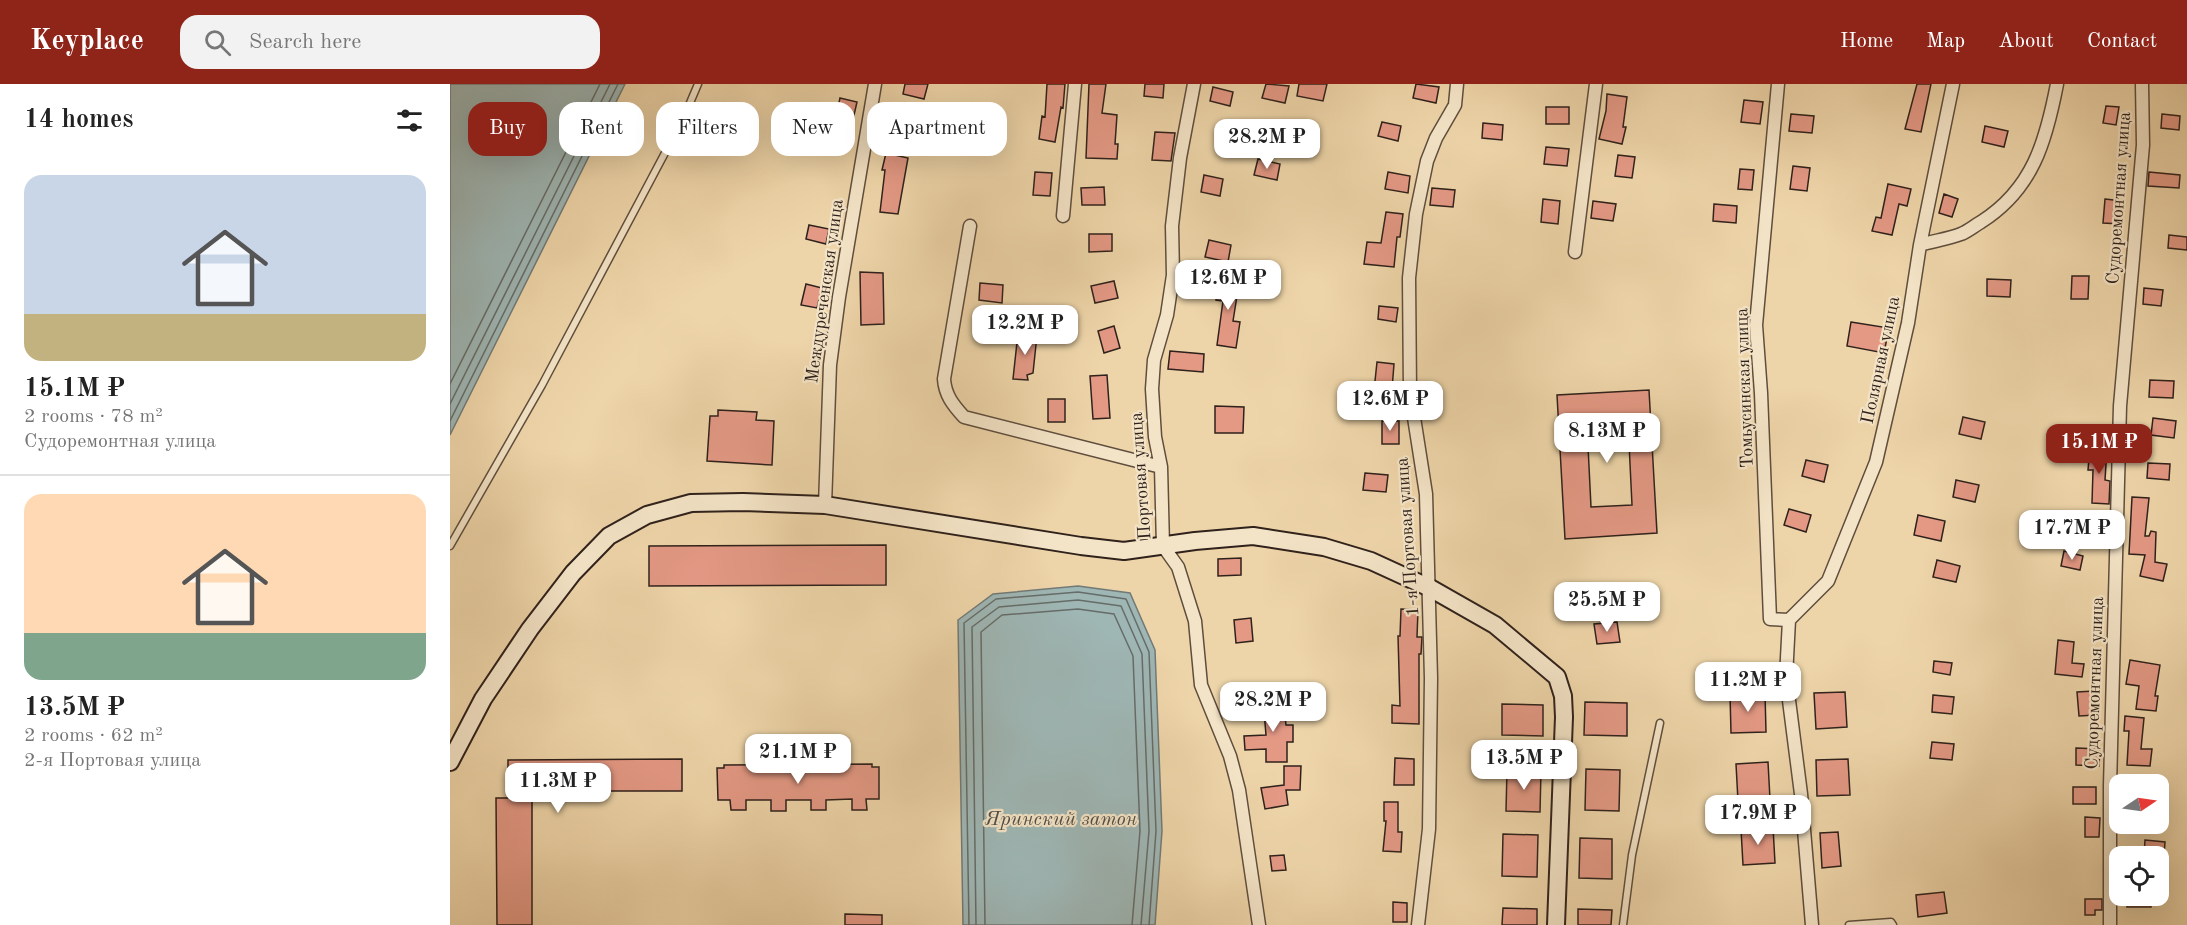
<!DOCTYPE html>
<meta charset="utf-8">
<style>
:root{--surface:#fff;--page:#f2f2f2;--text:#222;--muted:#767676;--line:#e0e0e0;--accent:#8f2418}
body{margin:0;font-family:"Old Standard TT",serif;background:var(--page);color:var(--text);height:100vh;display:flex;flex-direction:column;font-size:22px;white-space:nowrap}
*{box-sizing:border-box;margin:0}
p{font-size:20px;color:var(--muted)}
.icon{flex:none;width:33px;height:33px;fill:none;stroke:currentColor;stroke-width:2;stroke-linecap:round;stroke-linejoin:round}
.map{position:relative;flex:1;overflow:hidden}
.panel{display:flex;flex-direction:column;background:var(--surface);width:450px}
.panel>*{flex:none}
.guide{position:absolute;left:18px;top:18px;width:570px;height:54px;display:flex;gap:12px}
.needle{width:39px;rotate:77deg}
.fabs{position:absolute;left:1659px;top:690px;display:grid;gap:12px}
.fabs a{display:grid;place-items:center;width:60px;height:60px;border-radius:12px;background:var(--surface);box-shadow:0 6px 24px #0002;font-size:30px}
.price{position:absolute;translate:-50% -51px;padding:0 14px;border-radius:12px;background:#fff;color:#222;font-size:20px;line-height:39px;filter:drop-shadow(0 2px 3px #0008)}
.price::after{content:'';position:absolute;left:50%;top:36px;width:18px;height:14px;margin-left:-9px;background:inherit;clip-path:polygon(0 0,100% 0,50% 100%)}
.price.selected{background:var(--accent);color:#fff}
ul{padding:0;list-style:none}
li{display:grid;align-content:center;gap:12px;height:318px;padding:0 24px}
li+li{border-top:2px solid var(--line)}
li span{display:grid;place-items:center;height:186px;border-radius:18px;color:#555}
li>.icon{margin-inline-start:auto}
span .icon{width:108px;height:108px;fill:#fffc;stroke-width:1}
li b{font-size:26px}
h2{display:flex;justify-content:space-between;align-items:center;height:72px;padding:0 24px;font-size:26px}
.pill{padding:0 21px;border-radius:18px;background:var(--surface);box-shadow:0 6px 24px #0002;font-size:21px;line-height:54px}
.pill.selected{background:var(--accent);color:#fff}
header{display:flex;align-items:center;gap:36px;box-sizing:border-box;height:84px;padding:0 30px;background:var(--accent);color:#fff}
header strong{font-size:28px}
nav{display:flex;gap:33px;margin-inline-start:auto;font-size:21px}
.search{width:420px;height:54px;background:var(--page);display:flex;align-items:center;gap:15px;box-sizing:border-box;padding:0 21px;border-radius:18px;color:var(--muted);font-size:22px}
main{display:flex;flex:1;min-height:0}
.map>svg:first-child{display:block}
.water{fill:#9eb6b4;stroke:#727a77;stroke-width:1.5}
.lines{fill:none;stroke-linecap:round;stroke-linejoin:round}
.shore{stroke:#666c68;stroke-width:1.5}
.building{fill:#e49985;stroke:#2f211b;stroke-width:1.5;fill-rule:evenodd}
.lane-casing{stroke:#5f4e3e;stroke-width:9}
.street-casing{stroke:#5f4e3e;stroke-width:15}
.secondary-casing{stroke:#2f211b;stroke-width:20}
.lane{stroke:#f4e4c7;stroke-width:6}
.street{stroke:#f4e4c7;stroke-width:12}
.secondary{stroke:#f4e4c7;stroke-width:16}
.labels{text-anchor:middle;stroke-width:4.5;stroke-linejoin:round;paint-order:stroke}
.street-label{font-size:18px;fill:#2f211b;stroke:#f4e4c7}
.water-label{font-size:20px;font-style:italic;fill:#504e49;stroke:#f4e4c7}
</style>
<header>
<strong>Keyplace</strong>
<div class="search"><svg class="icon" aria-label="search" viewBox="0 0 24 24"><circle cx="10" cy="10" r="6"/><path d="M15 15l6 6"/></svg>Search here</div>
<nav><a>Home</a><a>Map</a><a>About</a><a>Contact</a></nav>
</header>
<main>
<section class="panel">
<h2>14 homes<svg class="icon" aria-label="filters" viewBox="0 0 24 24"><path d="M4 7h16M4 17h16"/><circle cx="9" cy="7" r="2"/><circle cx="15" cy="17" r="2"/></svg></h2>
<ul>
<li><span style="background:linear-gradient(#c9d6e8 75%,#c2b280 0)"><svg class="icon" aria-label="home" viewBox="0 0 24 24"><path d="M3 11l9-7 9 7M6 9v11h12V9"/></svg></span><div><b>15.1M ₽</b><p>2 rooms · 78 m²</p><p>Судоремонтная улица</p></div></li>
<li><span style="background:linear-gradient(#ffd9b3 75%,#7fa58c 0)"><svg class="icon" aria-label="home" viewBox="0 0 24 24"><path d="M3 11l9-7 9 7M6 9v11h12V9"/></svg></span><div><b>13.5M ₽</b><p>2 rooms · 62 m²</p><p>2-я Портовая улица</p></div></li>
</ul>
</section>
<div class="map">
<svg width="1737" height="841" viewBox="0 0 1737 841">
<rect width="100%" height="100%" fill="#eed5a9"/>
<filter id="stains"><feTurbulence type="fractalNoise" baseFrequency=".00333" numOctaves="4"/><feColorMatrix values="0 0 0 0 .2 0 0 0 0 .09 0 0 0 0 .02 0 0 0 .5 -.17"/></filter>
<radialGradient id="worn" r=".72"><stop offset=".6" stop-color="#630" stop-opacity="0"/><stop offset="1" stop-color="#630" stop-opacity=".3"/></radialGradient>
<path class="water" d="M0 0H175L0 351Z
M628 502 680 509 705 566 712 747 705 841H513L508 536 543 510Z"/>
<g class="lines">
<path class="shore" d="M0 300 150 0
M0 320 160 0
M0 337 168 0
M519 841 514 539 546 515 628 508 676 515 699 568 706 747 699 841
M526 841 522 543 549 523 628 516 671 522 692 570 699 747 691 841
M535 841 531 548 552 531 628 525 664 530 683 572 690 747 682 841"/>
</g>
<path class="building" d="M455 0H478L474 15 453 10Z
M597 0H615L613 24 611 23 605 58 589 55 592 32 595 33Z
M639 0H656L652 29 667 31 665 60H668L667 75 636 74Z
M695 0H714L713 14 694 12Z
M816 0 839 2 835 19 812 14Z
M849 0H877L873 17 847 12Z
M966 0 989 3 986 19 963 14Z
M1467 0H1481L1471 48 1455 45Z
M763 3 783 8 780 22 760 17Z
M1157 10 1177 13 1173 43H1176L1172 60 1149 55 1156 27Z
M390 14 407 18 402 40 385 37Z
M1294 16 1313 18 1310 40 1291 38Z
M1656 22 1669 23 1666 41 1653 39Z
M1096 23H1119V40H1096Z
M1341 30 1364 32 1362 49 1339 47Z
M1712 30 1730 32 1729 46 1711 44Z
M469 38 486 41 481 64 464 60Z
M932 38 951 42 948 57 928 52Z
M1033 39 1053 41 1052 56 1032 54Z
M1535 42 1558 47 1554 63 1532 58Z
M705 48 725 49 721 77 702 76Z
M1096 63 1119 65 1117 82 1094 80Z
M436 69 458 74 448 130 430 128 435 86H432Z
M1168 71 1185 73 1182 94 1165 92Z
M808 75 830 80 827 96 804 91Z
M1343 82 1360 84 1357 107 1340 105Z
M1290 85 1304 86 1302 106 1288 105Z
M585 88 602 89 600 112 583 111Z
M938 88 960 92 958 109 935 105Z
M1699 88 1730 91 1729 104 1698 102Z
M754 91 773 95 770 112 751 108Z
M1438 100 1461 105 1457 122 1449 120 1442 151 1422 147 1426 133 1431 134Z
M654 103 655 121H632L631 104Z
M982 104 1005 106 1003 123 980 121Z
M1494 110 1508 115 1502 133 1489 129Z
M1093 115 1110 117 1108 140 1091 138Z
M1655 115 1672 117 1670 140 1653 139Z
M1143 117 1166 120 1163 137 1141 134Z
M1264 120 1287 122 1286 139 1263 137Z
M936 128 953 130 950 153H947L944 183 914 180 917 158 931 159Z
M359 141 379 145 376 160 356 155Z
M639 150H662V167L639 168Z
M1719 151 1737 153V166L1718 164Z
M759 156 781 161 778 178 755 173Z
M410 188 433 189 434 240 411 241Z
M770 190 790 193 783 237 790 238 786 264 767 261 773 217 766 216Z
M1622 192H1639L1638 215H1621Z
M1537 195 1561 196 1560 213 1537 212Z
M664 197 668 214 645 219 641 202Z
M530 199 553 201 552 219 529 216Z
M356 200 372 204 367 224 351 221Z
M1694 204 1713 206 1711 222 1693 220Z
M929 222 948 224 946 238 928 235Z
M1401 238 1439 244 1434 269 1397 262Z
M664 242 670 264 654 269 648 247Z
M568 249 587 251 583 289 577 291 578 296 563 295Z
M720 267 754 270 753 288 718 285Z
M927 278 944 280 941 318 923 316Z
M657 291 660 334 643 335 640 292Z
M1700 296 1724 297 1723 314 1699 313Z
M1199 306 1207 449 1115 455 1107 311ZM1179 359 1182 421 1141 423 1138 362Z
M598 315H615V338H598Z
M765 322 794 323 793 349H765Z
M268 326 307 328 306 336 324 337 322 381 257 377 260 332H268Z
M1513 333 1535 338 1531 355 1509 350Z
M1703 334 1726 337 1724 354 1701 351Z
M932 337H949V360H932Z
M1640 363 1657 364 1655 396 1660 397 1659 420 1642 419 1643 386H1638Z
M1356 376 1378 381 1374 398 1352 392Z
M1698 379 1720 380 1719 396 1697 394Z
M915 389 938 391 936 408 913 406Z
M1506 396 1529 401 1525 418 1503 413Z
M1682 413 1699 414 1695 452H1699L1701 447 1706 448 1705 478 1717 480 1713 497 1690 492 1695 471 1679 470Z
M1339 425 1361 431 1356 448 1334 441Z
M1468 431 1495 437 1491 457 1464 451Z
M436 461V501L199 502V462Z
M1614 467 1633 472 1630 486 1611 482Z
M791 474V491L768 492V475Z
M1487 476 1510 482 1506 498 1483 493Z
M951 525 968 526 967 553H972L971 570H969V640L942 639V621L950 622 948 552H950Z
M801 534 803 557 786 559 784 536Z
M1167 538 1170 558 1147 560 1144 540Z
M1608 556 1624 558 1622 579 1634 580 1632 593 1605 590Z
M1680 576 1710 581 1705 612H1708L1706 627 1686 625 1689 602 1676 600Z
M1484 577 1502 579 1500 591 1483 588Z
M1644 607 1646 631 1629 632 1627 608Z
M1395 608 1397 643 1366 645 1364 609Z
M1315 609 1316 648 1281 649 1280 610Z
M1483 611 1504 613 1502 630 1482 628Z
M833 613 836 641H843V658H837V678H816V665L795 666 794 652 816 651 813 615Z
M1135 618 1177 619V652L1134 651Z
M1052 620 1093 621V652L1052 651Z
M1675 632 1694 634 1691 665H1702L1700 682 1677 681 1679 647H1674Z
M1482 658 1504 660 1502 676 1480 674Z
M1626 664 1650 665 1649 682 1626 681Z
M945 674 964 675V701H944Z
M232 675V707H82V841H47L46 714H58V676Z
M1398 675 1400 711 1367 712 1366 676Z
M1318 678 1320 715 1288 717 1286 680Z
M422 680V683H429V715H416L417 726H402V715L376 716V726H361V716H336V727H321V716H296V726H281L280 716H268L267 684H274V681Z
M834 682H851L850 706H836L838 721 815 725 811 704 834 701Z
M1136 685 1170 686 1169 727 1135 726Z
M1057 686 1091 687 1090 728 1056 727Z
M1623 703H1646V720H1623Z
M934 718H948V748H952L951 768 933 767 936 737H934Z
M1635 733 1650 734 1649 753H1635Z
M1323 743 1325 779 1293 781 1291 745Z
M1388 748 1391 782 1372 784 1370 749Z
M1053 750 1088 751 1087 793 1052 792Z
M1130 754 1162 755V795L1129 794Z
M1695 756 1715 758 1714 772H1694Z
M834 771 836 786 822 787 820 772Z
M1494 808 1497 829 1468 833 1466 811Z
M1678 812H1701V823H1677Z
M1635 815H1652V826H1645V831H1635Z
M943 818 957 819V838H943Z
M1053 824 1087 825V841H1052Z
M1128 825 1162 826 1161 841H1128Z
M395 830 432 831V841H395Z"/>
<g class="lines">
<g class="lane-casing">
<path id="lane" d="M0 462 92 301 234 33 248 0
M1173 841 1182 771 1210 639
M1399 841 1441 838 1443 841"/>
</g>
<g class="street-casing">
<path id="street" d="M744 0 730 74 722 142 723 191 717 231 704 276 702 305 705 353 711 383 713 462 728 483 745 537 751 601 780 672 789 706 809 841
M1328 0 1306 241 1311 309 1320 535 1339 536 1378 497 1426 378 1458 239 1470 161 1503 0
M613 132 625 0
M520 142 494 295C495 311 503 321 514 333L711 383
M1470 161C1483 157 1498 155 1511 150 1518 147 1524 142 1531 138 1583 105 1596 57 1607 0
M1125 168 1146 0
M375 421 380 281 389 213 425 0
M1339 536 1336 593 1351 710 1362 841
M968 841 979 745 981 594 976 410 960 308 959 194 966 130 977 77 986 54 1005 21 1007 0
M1660 841V702L1670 322 1693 61 1692 0"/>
</g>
<g class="secondary-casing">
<path id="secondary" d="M0 678 33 615 80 545 123 489 159 452 197 431 241 419 293 418 375 421 631 462 674 467 745 457 803 452 874 463 921 477 980 504 1045 541 1107 593 1113 612 1114 633 1106 841"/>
</g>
<use href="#lane" class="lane"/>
<use href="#street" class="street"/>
<use href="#secondary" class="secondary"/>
</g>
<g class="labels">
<g class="street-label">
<text transform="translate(1668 114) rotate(-86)" y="6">Судоремонтная улица</text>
<text transform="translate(374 207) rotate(-82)" y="6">Междуреченская улица</text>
<text transform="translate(1430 276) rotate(-78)" y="6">Полярная улица</text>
<text transform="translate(1294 304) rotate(-92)" y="6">Томьусинская улица</text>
<text transform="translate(690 392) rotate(-94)" y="6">Портовая улица</text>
<text transform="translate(957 453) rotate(-94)" y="6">1-я Портовая улица</text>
<text transform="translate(1644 599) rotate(-88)" y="6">Судоремонтная улица</text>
</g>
<g class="water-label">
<text x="611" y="741">Яринский затон</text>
</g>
</g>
<rect width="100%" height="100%" filter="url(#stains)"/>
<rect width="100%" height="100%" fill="url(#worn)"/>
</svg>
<div class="fabs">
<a><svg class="needle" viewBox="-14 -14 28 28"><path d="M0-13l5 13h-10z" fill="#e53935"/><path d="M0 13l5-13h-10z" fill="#767676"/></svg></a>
<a><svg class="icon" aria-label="locate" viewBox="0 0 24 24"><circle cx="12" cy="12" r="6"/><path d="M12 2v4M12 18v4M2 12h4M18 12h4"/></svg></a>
</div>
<b class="price" style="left:817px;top:86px">28.2M ₽</b>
<b class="price" style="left:778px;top:227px">12.6M ₽</b>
<b class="price" style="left:575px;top:272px">12.2M ₽</b>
<b class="price" style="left:940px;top:348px">12.6M ₽</b>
<b class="price" style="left:1157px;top:380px">8.13M ₽</b>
<b class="price selected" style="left:1649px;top:391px">15.1M ₽</b>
<b class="price" style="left:1622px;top:477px">17.7M ₽</b>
<b class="price" style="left:1157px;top:549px">25.5M ₽</b>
<b class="price" style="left:1298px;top:629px">11.2M ₽</b>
<b class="price" style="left:823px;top:649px">28.2M ₽</b>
<b class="price" style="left:348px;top:701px">21.1M ₽</b>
<b class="price" style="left:1074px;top:707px">13.5M ₽</b>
<b class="price" style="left:108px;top:730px">11.3M ₽</b>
<b class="price" style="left:1308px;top:762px">17.9M ₽</b>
<div class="guide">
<a class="pill selected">Buy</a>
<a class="pill">Rent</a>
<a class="pill">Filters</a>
<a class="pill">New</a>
<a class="pill">Apartment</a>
</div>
</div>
</main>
